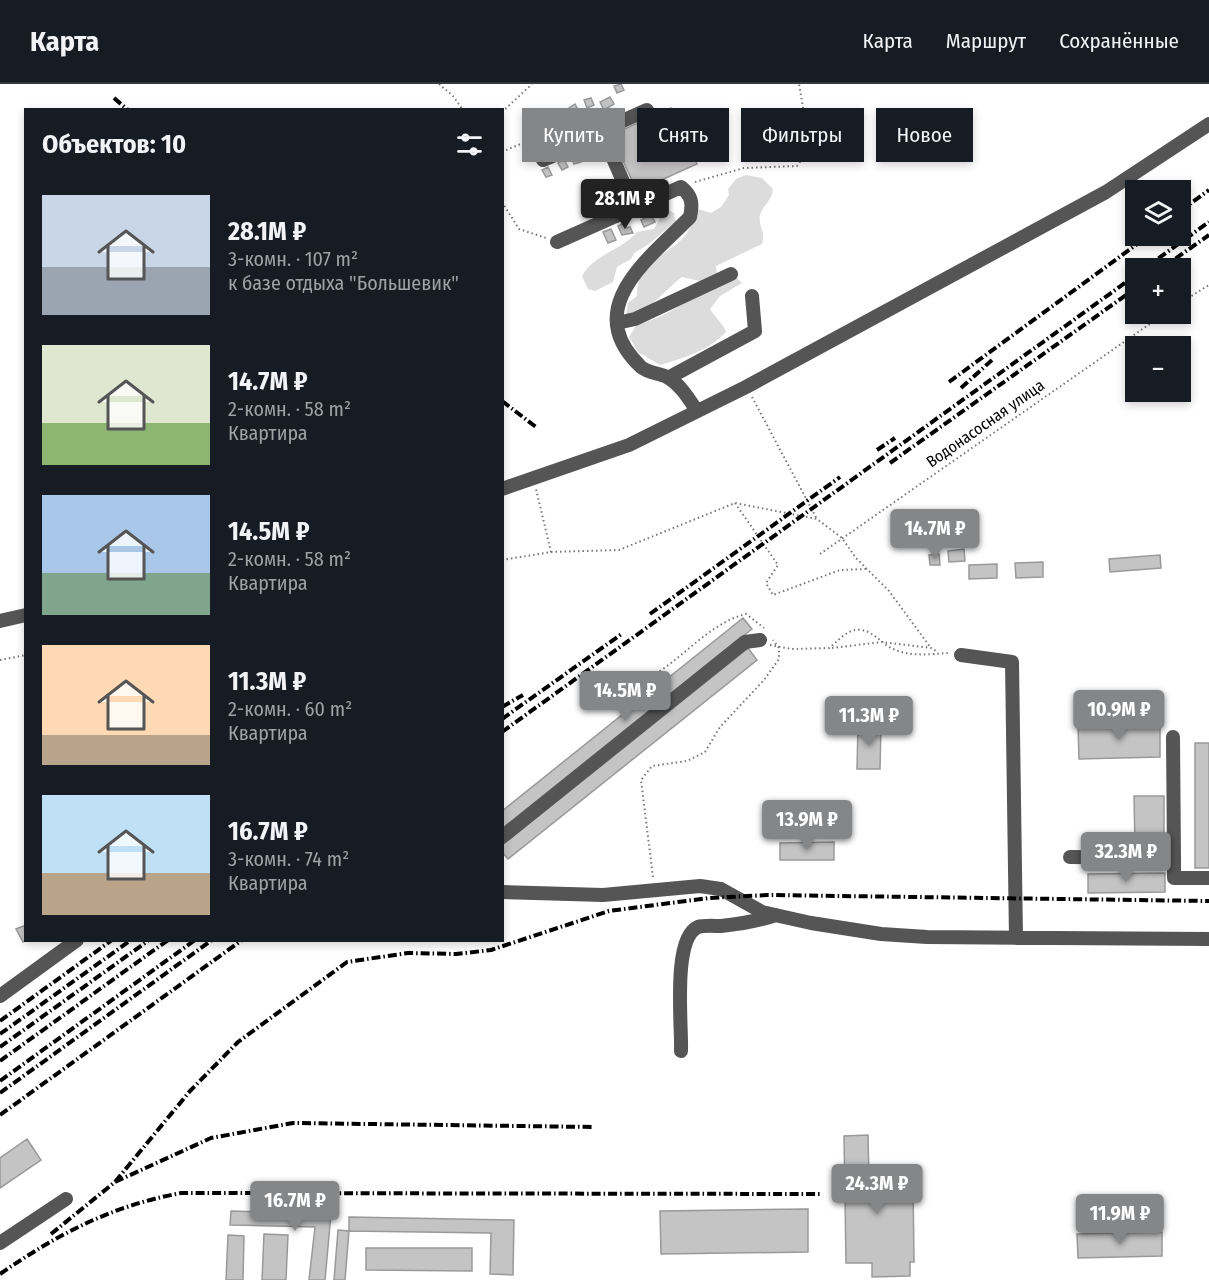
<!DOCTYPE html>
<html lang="ru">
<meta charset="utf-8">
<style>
:root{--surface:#171b24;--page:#20242c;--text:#f1f3f6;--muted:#9ea1a6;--line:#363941;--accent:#858687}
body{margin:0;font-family:"Fira Sans Condensed",sans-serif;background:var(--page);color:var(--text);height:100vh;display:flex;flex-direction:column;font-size:22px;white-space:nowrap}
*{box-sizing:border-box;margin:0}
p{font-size:20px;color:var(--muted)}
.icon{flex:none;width:33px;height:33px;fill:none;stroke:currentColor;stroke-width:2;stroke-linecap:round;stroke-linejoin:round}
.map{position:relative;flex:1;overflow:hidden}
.sheet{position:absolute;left:24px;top:24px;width:480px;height:834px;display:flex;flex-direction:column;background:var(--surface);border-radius:0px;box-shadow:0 3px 9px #0003}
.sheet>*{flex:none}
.guide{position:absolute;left:522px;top:24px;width:570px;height:54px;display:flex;gap:12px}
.controls{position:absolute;left:1125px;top:96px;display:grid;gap:12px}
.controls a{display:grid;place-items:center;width:66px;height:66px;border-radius:0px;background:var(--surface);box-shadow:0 3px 9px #0003;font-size:30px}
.price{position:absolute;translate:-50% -51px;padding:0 14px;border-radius:6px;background:var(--accent);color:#fff;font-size:20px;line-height:39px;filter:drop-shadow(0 2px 3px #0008)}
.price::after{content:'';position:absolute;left:50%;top:36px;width:18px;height:14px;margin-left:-9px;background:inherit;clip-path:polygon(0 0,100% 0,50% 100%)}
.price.current{background:#222;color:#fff}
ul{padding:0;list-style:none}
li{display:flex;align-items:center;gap:18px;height:150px;padding:0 18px}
li span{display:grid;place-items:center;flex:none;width:168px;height:120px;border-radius:0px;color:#555}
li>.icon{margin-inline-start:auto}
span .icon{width:72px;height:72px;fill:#fffc;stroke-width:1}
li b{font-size:26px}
h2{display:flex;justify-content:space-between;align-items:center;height:72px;padding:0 18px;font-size:26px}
.chip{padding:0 21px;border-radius:0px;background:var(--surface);box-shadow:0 3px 9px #0003;font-size:21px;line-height:54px}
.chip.current{background:var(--accent);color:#fff}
header{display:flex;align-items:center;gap:36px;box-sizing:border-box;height:84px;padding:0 30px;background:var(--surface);border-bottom:2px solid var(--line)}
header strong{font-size:28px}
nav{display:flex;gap:33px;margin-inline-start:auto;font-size:21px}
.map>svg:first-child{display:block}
.green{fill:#dcdcdc}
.building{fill:#c4c4c4;stroke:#999;stroke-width:1.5}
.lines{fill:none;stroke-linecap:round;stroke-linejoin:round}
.path{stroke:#777;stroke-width:2;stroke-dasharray:1.5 3;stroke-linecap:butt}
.minor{stroke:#555;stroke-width:14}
.rail{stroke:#000;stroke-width:4;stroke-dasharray:9 3 1.5 3;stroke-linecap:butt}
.labels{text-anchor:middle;stroke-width:4.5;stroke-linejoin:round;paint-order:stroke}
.street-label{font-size:16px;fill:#000;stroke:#fff}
</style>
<header>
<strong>Карта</strong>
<nav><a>Карта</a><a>Маршрут</a><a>Сохранённые</a></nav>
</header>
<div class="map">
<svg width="1209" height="1196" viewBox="0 0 1209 1196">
<rect width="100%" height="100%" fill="#fff"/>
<path class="green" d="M746 91 762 94 773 105C772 117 763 121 760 131 758 142 766 149 762 160L716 182 717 191 700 197 682 193C664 206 650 229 626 230L628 219 637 212C637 180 658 176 679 158 689 149 694 137 698 125L711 129 721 123 729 111 728 105 736 95Z
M668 126 674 129 676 137 649 160 634 169 631 175 617 183 613 198 595 207 588 205 582 192C593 171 622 166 637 148L654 145 662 130Z
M737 194 742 199 720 212 710 225C715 234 723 239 726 248 708 267 684 274 660 281L638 268 629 253 637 240C675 233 700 201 737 194Z"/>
<path class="building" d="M621 0 624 6 617 9 614 2Z
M610 13 614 20 604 26 600 18Z
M591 14 594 21 587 24 584 16Z
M575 20 579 28 572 32 569 24Z
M671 24 697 80 637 107 611 51Z
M593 63 596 70 590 73 586 66Z
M577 70 581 78 574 80 571 73Z
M564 76 568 83 562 86 558 79Z
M548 83 552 91 546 93 542 86Z
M651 131 655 138 644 143 641 136Z
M624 139 627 144 630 143 633 149 622 151 618 142Z
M611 145 616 156 608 159 603 148Z
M943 452 945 460 932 463 930 456Z
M964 465 965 477 949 478 948 467Z
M939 470 940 481H930L929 471Z
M1160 471 1161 484 1110 488 1109 475Z
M1043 478V493L1016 494 1015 479Z
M997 480V494L969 495V481Z
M743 534 752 545 502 745V727Z
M748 564 757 576 508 775 502 768V761Z
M1160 640V673L1079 675 1078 642Z
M858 641 881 642 880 685H857Z
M1195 659H1209V784H1195Z
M1134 712H1164V763H1135Z
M834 758V776H780V759Z
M1165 789V808L1088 809V790Z
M26 841 27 856 23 858 16 845Z
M868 1051 869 1096 913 1095 914 1178H910V1192L872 1193V1179H846L844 1052Z
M27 1055 41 1076 0 1104V1074Z
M808 1125V1168L661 1170 660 1127Z
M231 1127 331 1130 325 1196H309L315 1143 230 1141Z
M349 1133 514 1136 513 1191 490 1190 491 1149 349 1147Z
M338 1146 349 1147 345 1196H334Z
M1162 1148V1172L1078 1174 1077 1150Z
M264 1150 288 1151 286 1196H262Z
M228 1151 244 1152 243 1196H226Z
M366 1164H472V1187L366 1186Z"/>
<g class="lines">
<path class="path" d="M439 0 453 12 463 26
M502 28 532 0
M502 68 594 28
M695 98 744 84 797 82 810 64 799 0
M502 118 519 145 546 154
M1180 219 1209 201
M752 313 817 435
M735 419 778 481 766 499 773 511 840 486 866 485
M551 468 619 466 735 419 817 435 842 454 856 474 889 507 931 564
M820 470 1164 230
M502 476 551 468 536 405
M770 561 792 565 829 564C839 557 847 544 861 546 873 547 882 560 893 565 911 573 930 570 949 569
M832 564 882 558 931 564 938 568
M0 576 26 571
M612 595 622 603C671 595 700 541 746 530L764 544
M653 793 641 696 652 682 687 677 705 668 720 643 764 596 779 575V564L773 556"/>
<path class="minor" d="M543 76 603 51
M634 123 603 51 609 43 647 26
M557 158 681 103C692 112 693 119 690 133 650 174 579 224 641 283 648 289 659 289 667 293 680 300 689 315 697 327
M617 239 635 235 731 190
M668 294 755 247 752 212
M502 405 629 361 746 303 1106 108 1209 40
M0 537 26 531
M961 571 1012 578 1016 854
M1173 653 1174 774
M502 753 745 558 760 556
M1070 773 1174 774V794H1209
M502 808 603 811 700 802 721 805 762 828 811 839 881 850 927 853 1209 855
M0 912 77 856
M681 967C682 941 672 854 698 843 704 841 714 842 721 842 740 840 758 837 776 831
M0 1159 66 1115"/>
<path class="rail" d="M114 14 128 26
M1180 127 1209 106
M1145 184 1209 138
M1162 184 1209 151
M949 298 1148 152
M961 304 992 276
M502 317 536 343
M877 366 895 354
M890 379 1136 204
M650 530 840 393
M502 623 523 611
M502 635 623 549
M502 648 1136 191
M0 937 112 856
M0 950 131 856
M0 963 149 856
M0 977 168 856
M0 997 195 856
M0 1009 212 856
M0 1031 242 856
M115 1098 190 1007 238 958 347 878 408 869 456 870 491 866 609 827 709 814 768 811 1209 817
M51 1150 115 1098 211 1054 293 1039 594 1043
M0 1190C58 1150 111 1122 181 1109L820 1110"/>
</g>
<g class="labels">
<g class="street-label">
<text transform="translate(985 339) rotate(-35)" y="6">Водонасосная улица</text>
</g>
</g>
</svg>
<div class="controls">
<a><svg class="icon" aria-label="layers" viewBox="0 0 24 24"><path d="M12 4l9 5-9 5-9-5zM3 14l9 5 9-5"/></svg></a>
<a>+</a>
<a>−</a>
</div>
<b class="price current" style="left:625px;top:146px">28.1M ₽</b>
<b class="price" style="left:935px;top:476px">14.7M ₽</b>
<b class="price" style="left:625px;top:638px">14.5M ₽</b>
<b class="price" style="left:1119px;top:657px">10.9M ₽</b>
<b class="price" style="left:869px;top:663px">11.3M ₽</b>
<b class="price" style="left:807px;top:767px">13.9M ₽</b>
<b class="price" style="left:1126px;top:799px">32.3M ₽</b>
<b class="price" style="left:877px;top:1131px">24.3M ₽</b>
<b class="price" style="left:295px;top:1148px">16.7M ₽</b>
<b class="price" style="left:1120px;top:1161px">11.9M ₽</b>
<div class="guide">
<a class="chip current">Купить</a>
<a class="chip">Снять</a>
<a class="chip">Фильтры</a>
<a class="chip">Новое</a>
</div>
<section class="sheet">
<h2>Объектов: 10<svg class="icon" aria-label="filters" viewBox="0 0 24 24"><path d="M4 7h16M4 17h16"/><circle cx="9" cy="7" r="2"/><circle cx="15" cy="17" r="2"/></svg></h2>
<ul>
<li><span style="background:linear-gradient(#c9d6e8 60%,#9aa5b1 0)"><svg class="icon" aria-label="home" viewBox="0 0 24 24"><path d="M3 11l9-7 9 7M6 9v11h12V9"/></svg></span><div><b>28.1M ₽</b><p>3-комн. · 107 m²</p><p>к базе отдыха &quot;Большевик&quot;</p></div></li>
<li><span style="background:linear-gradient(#dfe7d0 65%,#8fb573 0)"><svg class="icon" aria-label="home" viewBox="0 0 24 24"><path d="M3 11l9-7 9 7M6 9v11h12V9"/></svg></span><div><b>14.7M ₽</b><p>2-комн. · 58 m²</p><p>Квартира</p></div></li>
<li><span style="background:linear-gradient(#a9c7e8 65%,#7fa58c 0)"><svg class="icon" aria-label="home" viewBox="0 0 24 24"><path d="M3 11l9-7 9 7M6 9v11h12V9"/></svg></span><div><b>14.5M ₽</b><p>2-комн. · 58 m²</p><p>Квартира</p></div></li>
<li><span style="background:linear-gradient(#ffd9b3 75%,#b9a48a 0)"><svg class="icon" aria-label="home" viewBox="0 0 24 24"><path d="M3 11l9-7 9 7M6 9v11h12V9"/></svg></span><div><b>11.3M ₽</b><p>2-комн. · 60 m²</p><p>Квартира</p></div></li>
<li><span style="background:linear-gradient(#bfe0f5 65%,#b9a48a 0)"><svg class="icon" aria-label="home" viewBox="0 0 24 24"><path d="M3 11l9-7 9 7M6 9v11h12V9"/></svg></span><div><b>16.7M ₽</b><p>3-комн. · 74 m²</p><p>Квартира</p></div></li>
</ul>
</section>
</div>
